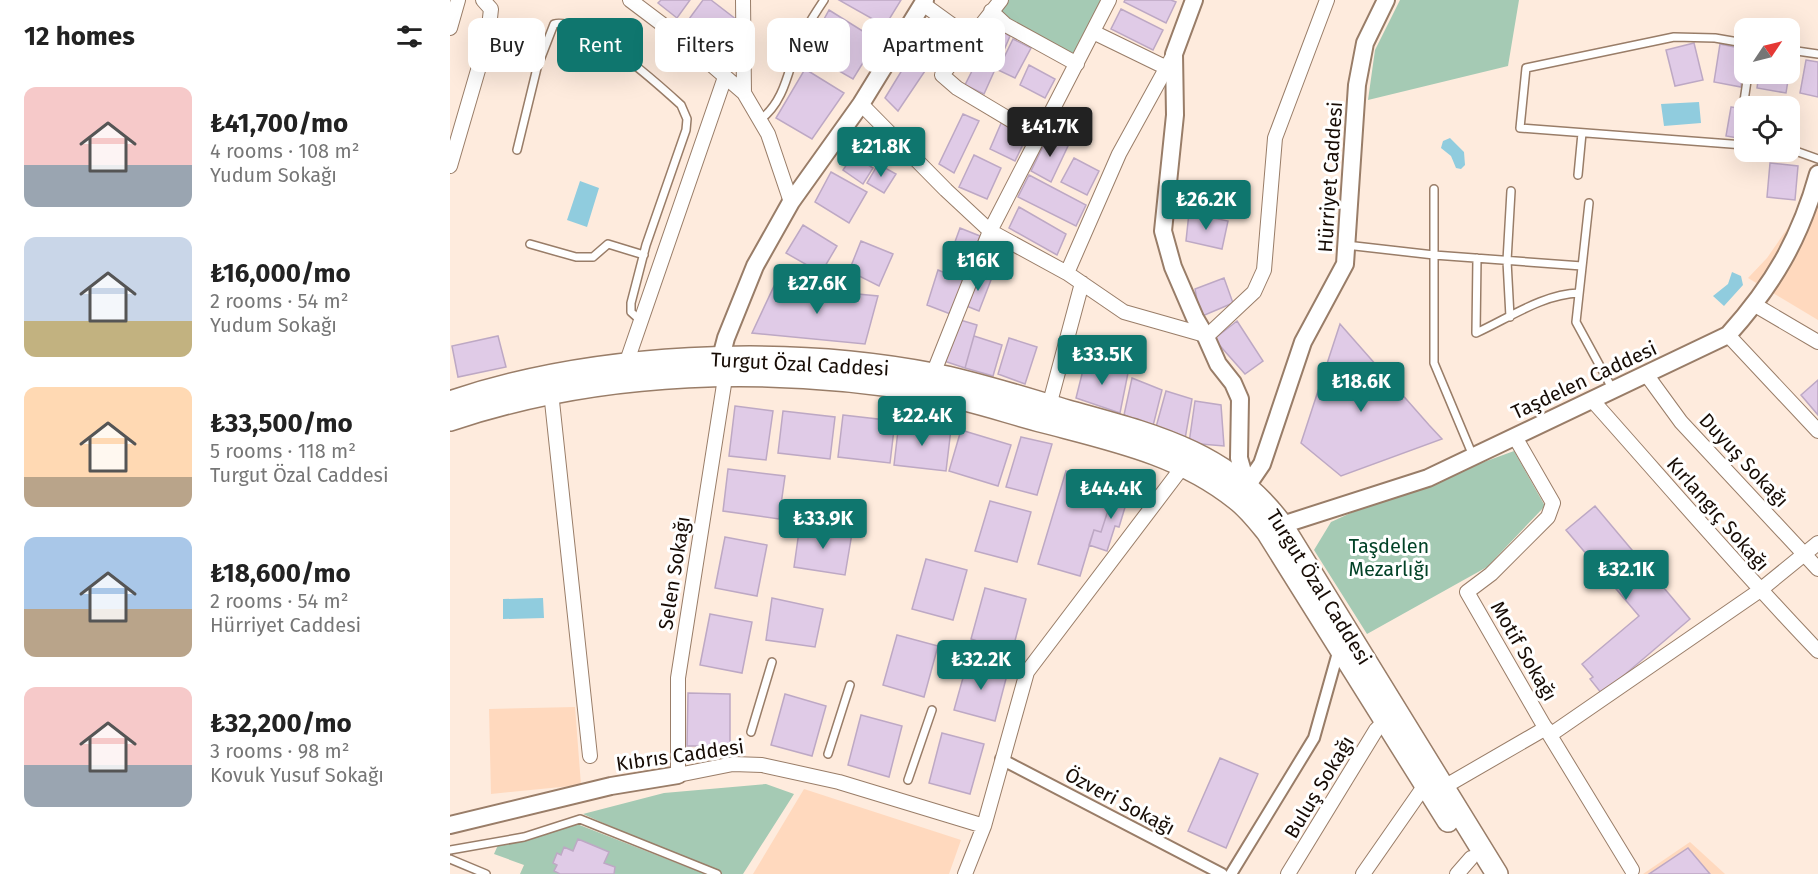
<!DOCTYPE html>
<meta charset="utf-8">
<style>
:root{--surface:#fff;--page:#f6f6f6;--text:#222;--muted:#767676;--accent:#0f766e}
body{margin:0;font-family:"Fira Sans",sans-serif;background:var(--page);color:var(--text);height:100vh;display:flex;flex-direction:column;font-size:22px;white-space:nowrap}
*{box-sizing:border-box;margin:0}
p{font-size:20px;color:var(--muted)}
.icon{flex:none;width:33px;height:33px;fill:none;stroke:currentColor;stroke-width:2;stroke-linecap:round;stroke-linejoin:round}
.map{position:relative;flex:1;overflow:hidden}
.details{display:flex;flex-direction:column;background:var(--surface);width:450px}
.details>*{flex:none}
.hud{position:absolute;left:18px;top:18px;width:570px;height:54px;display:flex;gap:12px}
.needle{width:39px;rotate:55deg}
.controls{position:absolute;left:1284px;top:18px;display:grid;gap:12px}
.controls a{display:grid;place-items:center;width:66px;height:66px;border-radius:12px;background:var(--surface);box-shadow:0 6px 24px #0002;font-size:30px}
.price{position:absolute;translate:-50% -51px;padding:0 14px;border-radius:6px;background:var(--accent);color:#fff;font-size:20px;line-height:39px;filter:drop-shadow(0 2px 3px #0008)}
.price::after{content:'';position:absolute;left:50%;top:36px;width:18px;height:14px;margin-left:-9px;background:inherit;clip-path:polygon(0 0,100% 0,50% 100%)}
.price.selected{background:#222;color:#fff}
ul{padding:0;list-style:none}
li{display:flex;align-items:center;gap:18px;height:150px;padding:0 24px}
li span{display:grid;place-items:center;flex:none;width:168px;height:120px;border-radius:12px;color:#555}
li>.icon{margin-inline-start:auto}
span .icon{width:72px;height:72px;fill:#fffc;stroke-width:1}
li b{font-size:26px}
h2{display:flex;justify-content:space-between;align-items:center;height:72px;padding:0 24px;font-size:26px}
.tag{padding:0 21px;border-radius:12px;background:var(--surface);box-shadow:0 6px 24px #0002;font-size:21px;line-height:54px}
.tag.selected{background:var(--accent);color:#fff}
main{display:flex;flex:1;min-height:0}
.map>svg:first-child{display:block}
.built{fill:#ffd9be}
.green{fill:#a5cab4}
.water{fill:#90ccde}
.building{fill:#e0cbe7;stroke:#bda8c4;stroke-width:1.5}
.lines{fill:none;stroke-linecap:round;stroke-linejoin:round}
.service-casing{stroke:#997d68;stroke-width:10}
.pedestrian-casing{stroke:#997d68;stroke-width:14}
.minor-casing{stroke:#997d68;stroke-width:16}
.tertiary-casing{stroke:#997d68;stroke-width:20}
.primary-casing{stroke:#997d68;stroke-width:24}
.service{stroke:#fff;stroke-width:7}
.pedestrian{stroke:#fff;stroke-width:10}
.minor{stroke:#fff;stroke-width:14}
.tertiary{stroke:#fff;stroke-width:16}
.primary{stroke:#fff;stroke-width:21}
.labels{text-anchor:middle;stroke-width:6;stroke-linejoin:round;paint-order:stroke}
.street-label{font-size:20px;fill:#170c05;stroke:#fff}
.park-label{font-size:20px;fill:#024227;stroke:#fff}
</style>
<main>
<section class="details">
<h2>12 homes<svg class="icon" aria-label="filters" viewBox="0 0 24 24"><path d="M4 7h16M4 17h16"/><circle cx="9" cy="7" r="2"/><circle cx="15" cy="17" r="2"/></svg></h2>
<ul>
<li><span style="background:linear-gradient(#f6c9c9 65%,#9aa5b1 0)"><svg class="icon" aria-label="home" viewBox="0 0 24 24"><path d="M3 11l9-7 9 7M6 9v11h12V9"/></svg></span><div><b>₺41,700/mo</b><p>4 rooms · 108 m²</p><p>Yudum Sokağı</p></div></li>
<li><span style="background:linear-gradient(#c9d6e8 70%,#c2b280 0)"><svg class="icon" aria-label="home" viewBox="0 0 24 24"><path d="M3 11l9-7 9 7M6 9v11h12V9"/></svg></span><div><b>₺16,000/mo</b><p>2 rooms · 54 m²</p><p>Yudum Sokağı</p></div></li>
<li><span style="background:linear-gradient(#ffd9b3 75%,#b9a48a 0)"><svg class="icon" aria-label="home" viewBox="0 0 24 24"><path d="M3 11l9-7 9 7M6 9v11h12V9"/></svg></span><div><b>₺33,500/mo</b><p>5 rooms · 118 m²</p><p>Turgut Özal Caddesi</p></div></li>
<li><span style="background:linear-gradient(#a9c7e8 60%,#b9a48a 0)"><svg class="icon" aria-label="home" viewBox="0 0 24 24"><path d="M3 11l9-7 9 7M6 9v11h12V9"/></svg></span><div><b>₺18,600/mo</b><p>2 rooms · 54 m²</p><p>Hürriyet Caddesi</p></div></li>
<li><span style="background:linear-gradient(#f6c9c9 65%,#9aa5b1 0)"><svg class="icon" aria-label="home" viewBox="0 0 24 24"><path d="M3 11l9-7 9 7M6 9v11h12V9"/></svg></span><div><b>₺32,200/mo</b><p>3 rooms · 98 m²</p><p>Kovuk Yusuf Sokağı</p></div></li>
</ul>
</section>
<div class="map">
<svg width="1368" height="874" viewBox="0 0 1368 874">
<rect width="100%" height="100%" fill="#feebdd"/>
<path class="built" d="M1368 171V320L1298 278 1317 258 1353 206Z
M125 707 131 785 41 794 39 709Z
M354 789 511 840 499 874H303Z
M1240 842 1275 874H1193Z"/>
<path class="green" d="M556 0H650L652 1 622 56 562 25 549 9Z
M950 0H1069L1058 66 918 100 925 50Z
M1064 451 1095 506 1037 567 917 634 864 550 881 522 927 501Z
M316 784 344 794 293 874H267L133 814 214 793Z
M127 824 255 874H70L74 865 44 854 48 845Z"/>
<path class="water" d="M1249 102 1251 123 1214 126 1211 104Z
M1000 138 1014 152 1015 165 1011 169 1006 168 1001 156 991 148 993 141Z
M130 181 149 188 137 227 117 220Z
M1282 272 1291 276 1293 285 1274 306 1263 296 1278 284Z
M93 598 94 618 53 619V599Z"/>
<path class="building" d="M211 0H240L227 18 208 3Z
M253 0H261L287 20 283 31 288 35 275 53 236 23Z
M389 0H451L435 26Z
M675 0H721L726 2 716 23 674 2Z
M671 9 713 30 703 50 661 29Z
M379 10 427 40 403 79 356 52Z
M542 25 560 36 549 62 530 51Z
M476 26 496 39 478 66 461 53Z
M563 39 581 48 565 78 548 70Z
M1244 43 1253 80 1225 86 1216 50Z
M1270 44 1294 49 1291 87 1264 82Z
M530 55 547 65 534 94 515 85Z
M460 57 477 68 448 111 435 98Z
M1356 60 1368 62V97L1350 93Z
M579 65 605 79 595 98 570 85Z
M355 69 394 93 362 139 326 118Z
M1309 74H1339L1336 93 1307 88Z
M1281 107 1294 109V139L1276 136Z
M513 114 529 121 504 173 489 164Z
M552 121 578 134 565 161 540 149Z
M419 132 435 144 424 160 407 147Z
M599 134 618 146 601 182 581 171Z
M403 155 423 168 413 184 393 170Z
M524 155 551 168 537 199 509 187Z
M624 158 649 171 637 195 611 182Z
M1320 163 1348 166 1345 200 1317 197Z
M428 164 446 174 434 193 417 183Z
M381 172 417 192 399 223 365 202Z
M579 175 636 205 626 226 568 197Z
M569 207 616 234 607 255 559 228Z
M739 213 778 221 772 249 736 241Z
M353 225 387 246 371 273 336 253Z
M510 228 530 236 518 270 498 261Z
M411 241 443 254 429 286 399 271Z
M488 270 515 281 503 315 477 305Z
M526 274 541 280 529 311 514 305Z
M774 278 783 303 750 317 745 289Z
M324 286 428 296 415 344 302 333Z
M507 319 527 325 515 368 494 361Z
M787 321 813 361 795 374 764 339Z
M890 324 979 425 992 439 891 476 851 443Z
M48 336 56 367 8 377 2 346Z
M524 336 552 345 543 376 515 368Z
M559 338 587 347 575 384 548 374Z
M636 358 678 373 670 413 626 398Z
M682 378 712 390 703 426 674 415Z
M1368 380V415L1351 395Z
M716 391 742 399 735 439 706 427Z
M745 401 771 405 774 446 739 443Z
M285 406 323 411 316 460 279 456Z
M333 411 385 417 380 459 328 453Z
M393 415 445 421 440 463 388 457Z
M449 422 501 429 496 471 444 465Z
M511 430 561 445 548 486 499 471Z
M571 437 602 444 587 495 556 487Z
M278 469 335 476 329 519 273 511Z
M616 471 666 486 651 532 644 530 630 576 588 564Z
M666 486 680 491 669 527 665 526 657 551 639 545 644 530 651 532Z
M540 501 581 512 567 562 525 551Z
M1145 506 1240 619 1152 694 1140 679 1143 677 1132 664 1189 616 1116 530Z
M350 524 402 533 395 575 344 567Z
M275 537 317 545 307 596 265 588Z
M476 559 517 570 503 620 462 609Z
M535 588 576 599 562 652 521 639Z
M322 598 373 609 365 647 316 640Z
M260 614 302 622 292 673 250 665Z
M447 635 488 646 474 697 433 685Z
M518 660 558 671 545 721 504 710Z
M238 693 280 694V746H237Z
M335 694 376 706 362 756 321 745Z
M411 715 452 726 439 777 398 765Z
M492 733 534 744 520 794 479 783Z
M770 758 808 774 776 848 738 831Z
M128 839 159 852 154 863 165 867 164 874H110L104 871 107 865 103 863 107 853 111 855 114 847 123 851Z
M1238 848 1260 874H1199Z"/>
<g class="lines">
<g class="service-casing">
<path id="service" d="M1294 43 1265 38 1224 37 1076 68 1070 128 1294 145
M1340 50 1368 54
M1294 101 1298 74
M310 120C330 105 336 82 343 59 349 38 362 18 374 0
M1340 149 1368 159
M67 150 87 68 104 24C133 16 208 84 231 105L237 119 236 130 196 245 181 303V312L191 321
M1128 175 1132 133
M984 189V363L1023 456
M1139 203 1126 322 1163 390
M80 244 126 257H143L158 244 194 255
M896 245 984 255 1132 266
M1027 258 1026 333C1059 318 1093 294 1129 293
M1060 317 1057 261 1061 191
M301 732 322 662
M378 754 400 685
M458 780 482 710
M0 850 74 837 130 819 267 874
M0 859 36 874"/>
</g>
<g class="pedestrian-casing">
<path id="pedestrian" d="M551 759 772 874
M781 874 864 738 889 649"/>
</g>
<g class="minor-casing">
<path id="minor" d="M180 0 233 40 294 93 318 134 341 202
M293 0 294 93
M551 0 492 75 507 88 589 137
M473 4 520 38
M541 11 556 25 627 64
M0 28 8 0
M643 32 717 68
M411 104 496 190 540 231 617 273 674 312 755 335
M0 166 38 36 41 9 33 0
M617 273 669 154 724 54
M1305 305 1368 342
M1278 335 1368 431
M756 337 804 292 814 270 825 138 877 0
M176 364 275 77
M483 374 540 231 659 0
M1196 374 1231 422 1368 569
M275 378 228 678V775L283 764 312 765 389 782 534 826
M101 392 140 756
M1142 400C1217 484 1290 570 1368 651
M599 406 632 283
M1065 437 1103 503 1098 517 1041 574 1017 592 1093 724 1182 870
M1100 735 1309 591 1368 543
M994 787 1096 728
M515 874 534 826 577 672 734 465
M838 874 926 730 935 721
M913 874 975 785
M1007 874 1021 858"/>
</g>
<g class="tertiary-casing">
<path id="tertiary" d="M744 0 724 54 725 115 713 231 723 267 745 318 755 335
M756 337 768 364 783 383 790 399 789 458 797 486
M271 357 276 338 305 266 341 202 411 104 475 0
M797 486 812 464 853 342 895 264 907 85 915 43 936 0
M832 525 978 478 1278 335C1323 285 1350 239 1368 174
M0 825 161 786 228 775"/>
</g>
<g class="primary-casing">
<path id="primary" d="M0 402C144 353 333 345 483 374 528 383 574 398 618 411 701 434 779 452 832 525L1047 874
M0 420C153 369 322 365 480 392 518 399 556 412 594 422 662 440 730 454 786 499 798 508 808 521 817 532L998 821"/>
</g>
<use href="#service" class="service"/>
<use href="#pedestrian" class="pedestrian"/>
<use href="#minor" class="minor"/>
<use href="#tertiary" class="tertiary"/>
<use href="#primary" class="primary"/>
</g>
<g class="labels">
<g class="street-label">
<text transform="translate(880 177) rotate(-86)" y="7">Hürriyet Caddesi</text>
<text transform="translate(350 364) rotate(3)" y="7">Turgut Özal Caddesi</text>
<text transform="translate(1134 380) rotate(-25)" y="7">Taşdelen Caddesi</text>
<text transform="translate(1294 460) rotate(47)" y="7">Duyuş Sokağı</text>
<text transform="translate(1268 514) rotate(49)" y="7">Kırlangıç Sokağı</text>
<text transform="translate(224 573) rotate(-81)" y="7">Selen Sokağı</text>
<text transform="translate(869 587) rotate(58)" y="7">Turgut Özal Caddesi</text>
<text transform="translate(1074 651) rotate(60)" y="7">Motif Sokağı</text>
<text transform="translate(230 755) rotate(-8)" y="7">Kıbrıs Caddesi</text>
<text transform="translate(869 787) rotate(-59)" y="7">Buluş Sokağı</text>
<text transform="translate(670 801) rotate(28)" y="7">Özveri Sokağı</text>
</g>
<g class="park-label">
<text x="939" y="553">Taşdelen<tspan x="939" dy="23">Mezarlığı</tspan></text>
</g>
</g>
</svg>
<div class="controls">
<a><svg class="needle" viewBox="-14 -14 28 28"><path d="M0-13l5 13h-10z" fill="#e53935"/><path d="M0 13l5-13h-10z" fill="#767676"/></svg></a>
<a><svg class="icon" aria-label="locate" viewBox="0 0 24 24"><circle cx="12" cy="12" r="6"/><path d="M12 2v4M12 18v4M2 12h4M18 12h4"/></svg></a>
</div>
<b class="price selected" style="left:600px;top:158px">₺41.7K</b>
<b class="price" style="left:431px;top:178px">₺21.8K</b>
<b class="price" style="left:756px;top:231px">₺26.2K</b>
<b class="price" style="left:528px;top:292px">₺16K</b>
<b class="price" style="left:367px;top:315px">₺27.6K</b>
<b class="price" style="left:652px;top:386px">₺33.5K</b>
<b class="price" style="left:911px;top:413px">₺18.6K</b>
<b class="price" style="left:472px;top:447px">₺22.4K</b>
<b class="price" style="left:661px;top:520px">₺44.4K</b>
<b class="price" style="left:373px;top:550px">₺33.9K</b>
<b class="price" style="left:1176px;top:601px">₺32.1K</b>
<b class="price" style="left:531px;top:691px">₺32.2K</b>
<div class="hud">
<a class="tag">Buy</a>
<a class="tag selected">Rent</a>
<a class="tag">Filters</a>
<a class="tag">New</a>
<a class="tag">Apartment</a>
</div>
</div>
</main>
